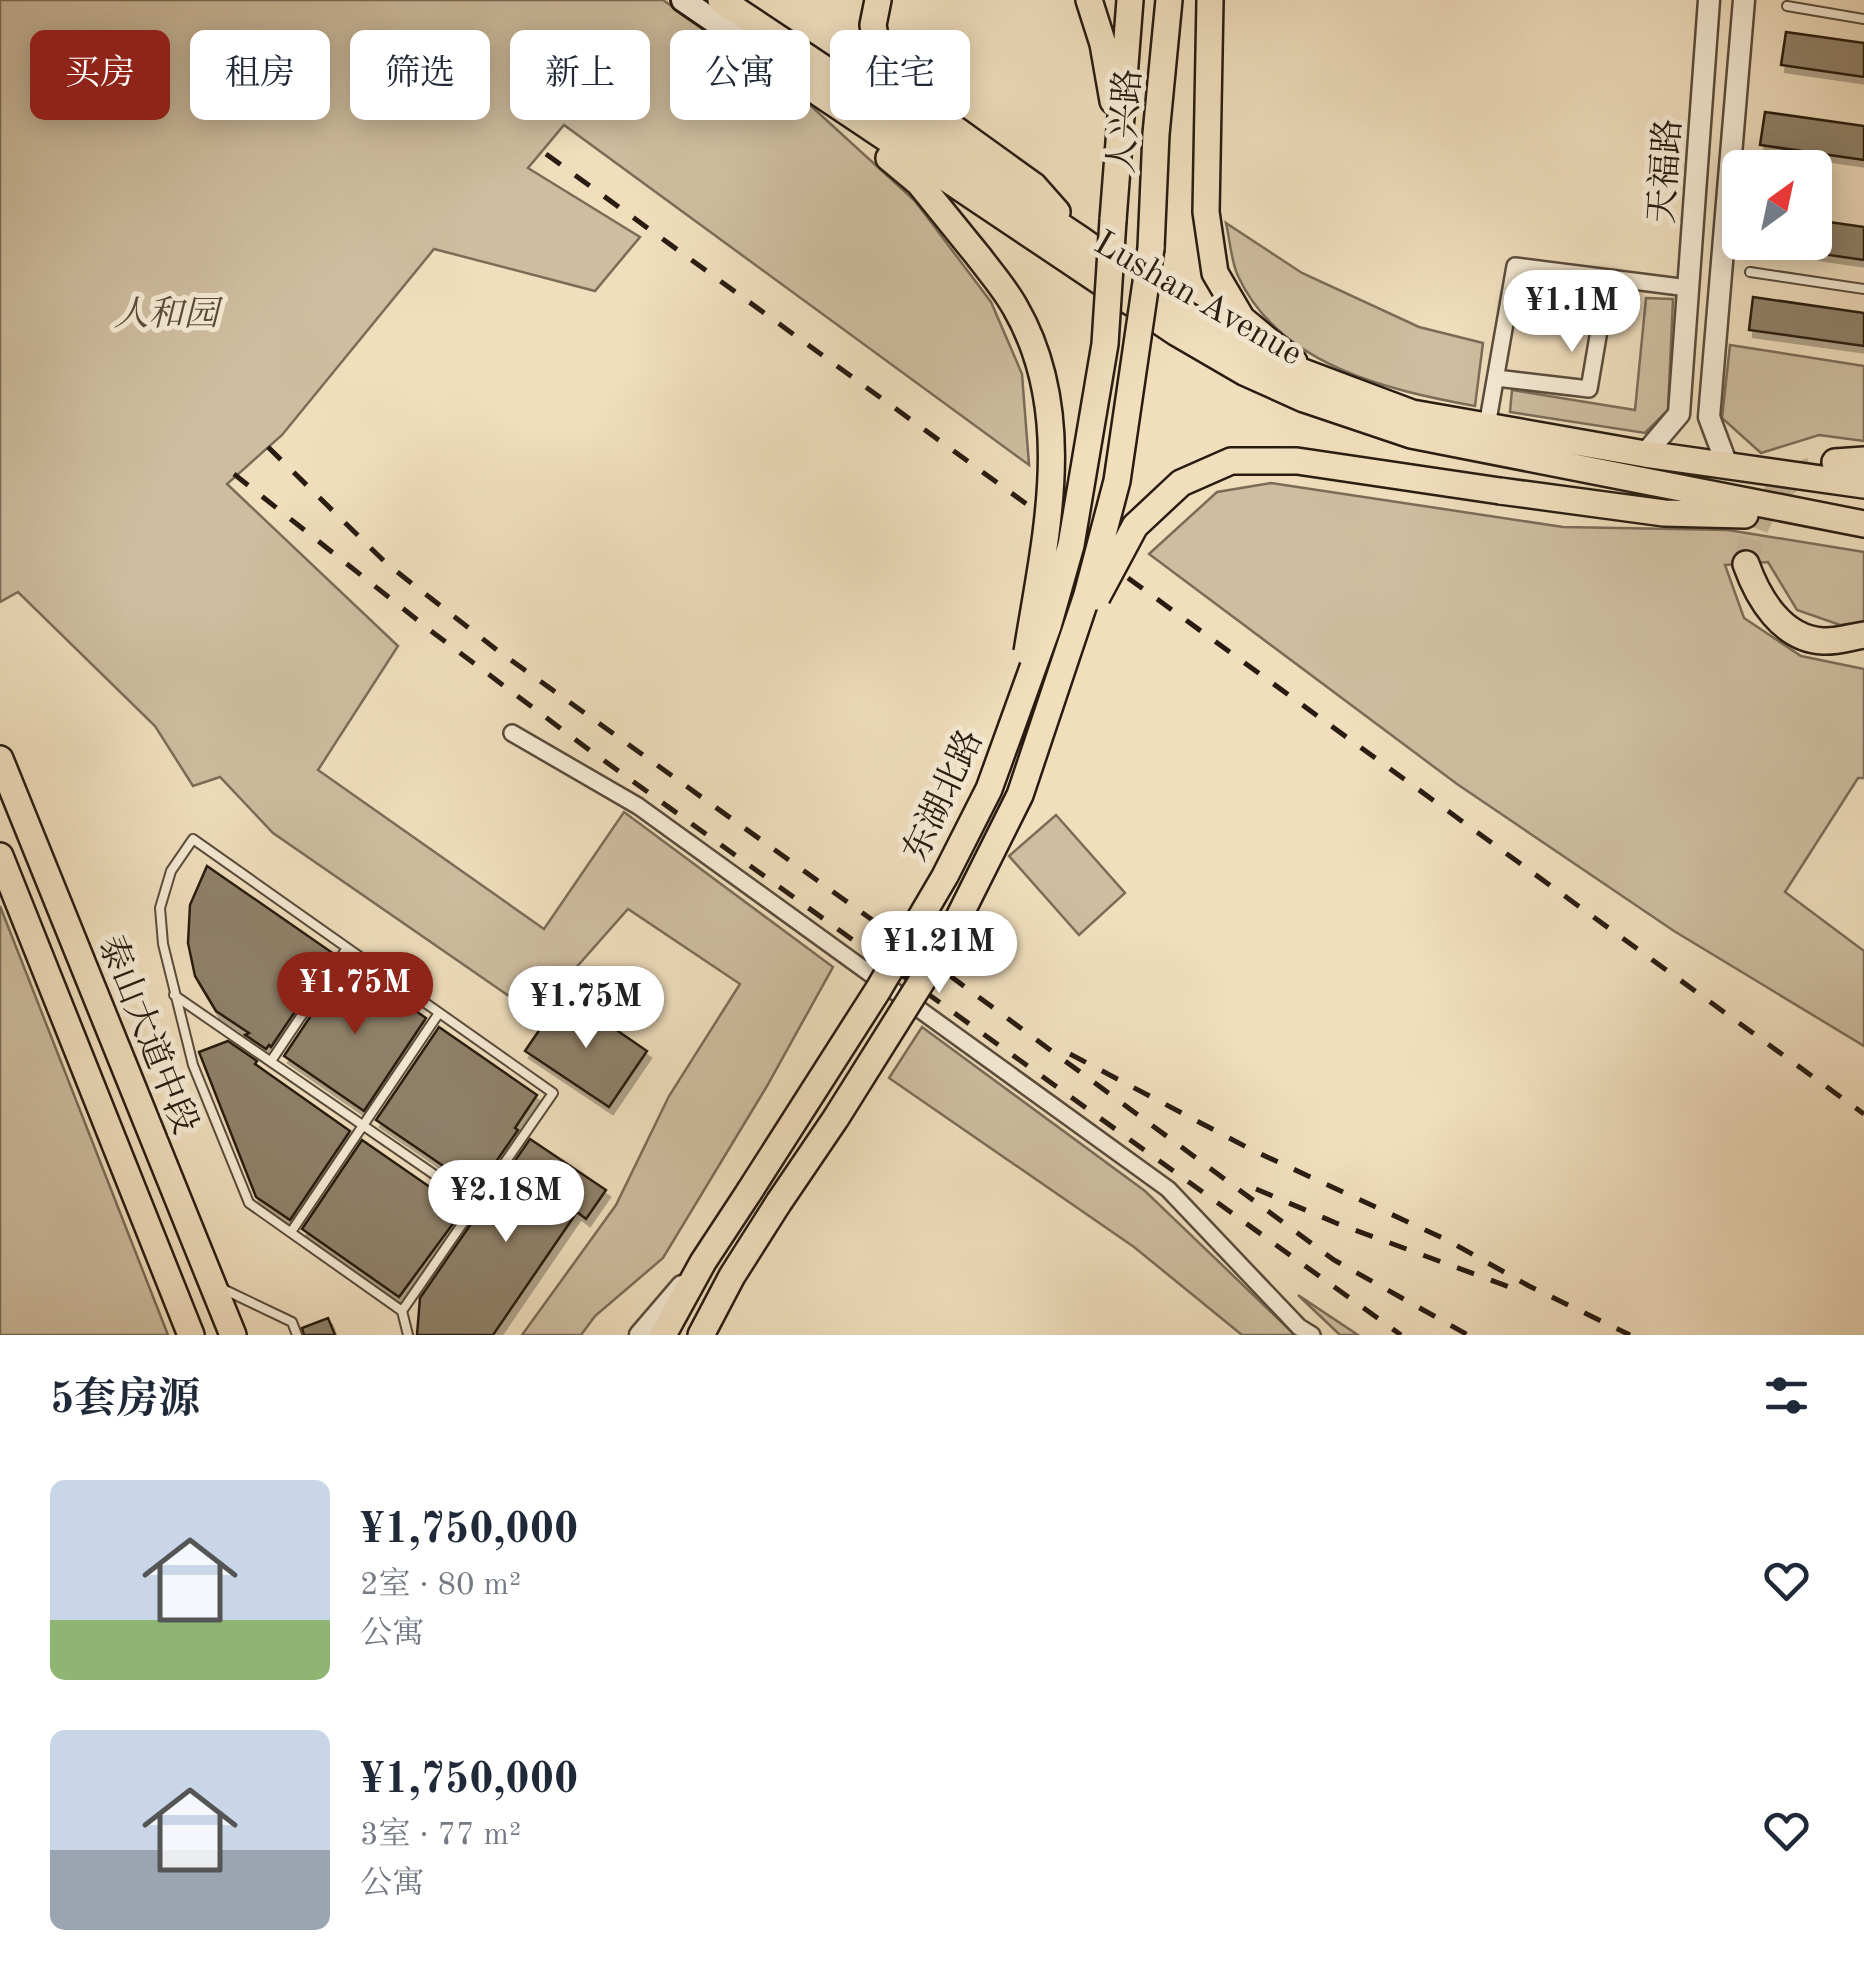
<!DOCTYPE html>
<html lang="zh">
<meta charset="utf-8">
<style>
:root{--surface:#fff;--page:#f2f2f3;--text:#1f2937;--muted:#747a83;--accent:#8f2418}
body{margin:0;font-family:"Old Standard TT","Noto Serif SC",serif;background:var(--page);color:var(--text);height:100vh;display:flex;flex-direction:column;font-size:38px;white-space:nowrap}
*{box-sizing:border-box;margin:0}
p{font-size:32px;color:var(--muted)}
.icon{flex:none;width:55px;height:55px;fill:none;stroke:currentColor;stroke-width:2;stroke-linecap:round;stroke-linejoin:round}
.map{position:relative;height:1335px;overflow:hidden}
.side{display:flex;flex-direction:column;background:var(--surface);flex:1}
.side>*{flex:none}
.guide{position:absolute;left:30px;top:30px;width:1000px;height:90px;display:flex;gap:20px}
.needle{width:65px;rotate:33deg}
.buttons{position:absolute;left:1722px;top:150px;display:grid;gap:20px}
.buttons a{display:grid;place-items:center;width:110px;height:110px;border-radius:15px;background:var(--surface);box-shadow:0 5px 25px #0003;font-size:50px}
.price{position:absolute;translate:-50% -85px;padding:0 22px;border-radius:35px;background:#fff;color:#222;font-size:32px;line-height:65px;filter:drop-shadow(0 2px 5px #0008)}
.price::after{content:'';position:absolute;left:50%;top:60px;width:30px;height:22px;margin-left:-15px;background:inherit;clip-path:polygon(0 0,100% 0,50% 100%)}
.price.current{background:var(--accent);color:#fff}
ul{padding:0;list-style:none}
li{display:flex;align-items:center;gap:30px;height:250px;padding:0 50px}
li span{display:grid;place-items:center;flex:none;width:280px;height:200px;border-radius:15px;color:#555}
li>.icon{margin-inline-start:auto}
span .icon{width:120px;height:120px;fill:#fffc;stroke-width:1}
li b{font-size:42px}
h2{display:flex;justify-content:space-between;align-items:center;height:120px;padding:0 50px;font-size:42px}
.chip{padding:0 35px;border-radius:15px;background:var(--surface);box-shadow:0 5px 25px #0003;font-size:35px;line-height:90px}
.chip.current{background:var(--accent);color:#fff}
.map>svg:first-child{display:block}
.green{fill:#cebda0;stroke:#7b6c58;stroke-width:2.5}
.building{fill:#90816a;stroke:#281c11;stroke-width:2.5;filter:url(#shadow)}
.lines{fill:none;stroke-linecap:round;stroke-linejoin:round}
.primary-tunnel{stroke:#c8b79b;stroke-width:25;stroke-dasharray:25 12;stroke-linecap:butt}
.service-casing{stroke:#5a4c3c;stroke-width:12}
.minor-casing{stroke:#5a4c3c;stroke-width:20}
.tertiary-casing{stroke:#5a4c3c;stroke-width:25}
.secondary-casing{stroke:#281c11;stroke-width:28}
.primary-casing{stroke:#281c11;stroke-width:30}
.service{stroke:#f5ead4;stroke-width:8}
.minor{stroke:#f5ead4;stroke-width:15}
.tertiary{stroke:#f5ead4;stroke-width:20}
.secondary{stroke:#f5ead4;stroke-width:22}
.primary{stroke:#f0debd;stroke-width:25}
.rail{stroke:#281c11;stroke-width:5;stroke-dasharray:18 18;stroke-linecap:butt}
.primary-bridge-casing{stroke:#281c11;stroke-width:30;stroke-linecap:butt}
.primary-bridge{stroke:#f0debd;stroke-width:25}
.labels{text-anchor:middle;stroke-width:10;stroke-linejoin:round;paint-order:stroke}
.street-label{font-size:35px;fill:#281c11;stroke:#f5ead4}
.park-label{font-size:35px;font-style:italic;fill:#5a4c3c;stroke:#f5ead4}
</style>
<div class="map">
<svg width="1864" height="1335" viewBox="0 0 1864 1335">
<defs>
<filter id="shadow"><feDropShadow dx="4" dy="7" stdDeviation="0" flood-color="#0004"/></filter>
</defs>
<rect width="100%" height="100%" fill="#f0debd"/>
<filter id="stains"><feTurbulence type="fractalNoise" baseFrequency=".002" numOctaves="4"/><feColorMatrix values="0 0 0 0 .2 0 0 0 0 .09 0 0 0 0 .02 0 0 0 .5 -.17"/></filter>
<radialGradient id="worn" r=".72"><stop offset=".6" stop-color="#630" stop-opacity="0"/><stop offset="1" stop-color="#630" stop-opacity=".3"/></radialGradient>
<path class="green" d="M0 0H663L799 95 915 201 991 302 1022 374 1029 465 564 125 528 168 640 237 595 291 434 249 282 435 227 484 398 646 318 770 544 929 624 812 833 967 767 1086 663 1258 595 1316 581 1335H522L616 1205 669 1096 740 984 628 909 535 1014 273 833 220 777 193 786 155 726 18 592 0 602Z
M1226 223 1302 273 1419 327 1483 343 1475 406C1387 390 1279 365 1238 276 1231 261 1230 240 1226 223Z
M1646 298 1673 299 1668 410 1645 433 1510 412 1512 390 1635 410Z
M1730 345 1864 366V441L1819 435 1761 453 1722 418Z
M1271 483 1563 527 1728 530 1864 552V622L1840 625 1797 610 1768 562 1725 565 1744 618 1801 656 1864 669V778H1858L1785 892 1864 951V1046L1674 931 1457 784 1149 554 1217 492Z
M1056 815 1125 893 1079 935 1009 856Z
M0 906 168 1335H0Z
M922 1027 1145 1191 1295 1335H1242L1134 1247 889 1078Z
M1298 1295 1358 1335H1340Z"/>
<path class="building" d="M1786 32 1864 43V77L1781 65Z
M1765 112 1864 126V160L1760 145Z
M1815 220 1864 227V260L1815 253Z
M1753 297 1864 313V346L1749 330Z
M207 866 334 954 271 1047 269 1045 266 1049 245 1035 249 1033 216 1011 195 976 188 943 190 905Z
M346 963 426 1018 364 1111 284 1056Z
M564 994 647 1051 609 1107 525 1051Z
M439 1027 537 1095 515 1128 518 1130 477 1189 376 1120Z
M228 1041 257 1061 255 1064 350 1131 290 1220 256 1197 199 1052Z
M530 1139 606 1190 586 1219 577 1212 493 1335H417L420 1298 475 1218 478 1221 493 1200 490 1197Z
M362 1140 463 1210 399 1297 302 1229Z
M328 1318 335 1335H304L302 1328Z"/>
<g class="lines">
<path class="primary-tunnel" d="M1746 564C1753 526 1770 483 1811 470"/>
<g class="service-casing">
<path id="service" d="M1787 6 1864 19
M1750 272 1864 289
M174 995 477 1204
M271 1061 347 948
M291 1232 439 1013
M223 1289 292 1322 297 1335
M402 1311 553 1093 193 839 171 871 160 908 163 944 193 1065 249 1203 402 1311 408 1335"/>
</g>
<g class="minor-casing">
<path id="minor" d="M1496 378 1589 389 1608 278
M1487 426 1515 266 1688 288
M512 733 638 806 1168 1189 1299 1327 1312 1335"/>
</g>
<g class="tertiary-casing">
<path id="tertiary" d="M1645 454 1679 414 1709 0
M1727 465 1709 417 1744 0
M640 1335 682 1286"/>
</g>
<g class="secondary-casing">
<path id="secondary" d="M683 0 807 85"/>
</g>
<g class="primary-casing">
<path id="primary" d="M721 0 1080 239 1185 314 1250 352 1412 413 1645 454 1864 485
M878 0 873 25 879 58 902 91 1034 186 1057 212
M1089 0 1103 44 1113 101
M1210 0 1206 212 1215 273 1242 319 1294 362
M807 85 1177 333 1244 372 1304 399 1411 435 1864 524
M889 158 919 183 979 257
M1113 220 1130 0
M1151 248 1156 134 1169 0
M1835 462 1864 460
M1500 491 1664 513 1745 515
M1746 564C1758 598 1782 639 1823 641 1836 642 1851 637 1864 635
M0 759 233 1335
M0 856 191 1335
M663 1335 703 1262 749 1192
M701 1335 732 1276 779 1202"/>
</g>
<use href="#service" class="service"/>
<use href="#minor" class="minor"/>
<use href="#tertiary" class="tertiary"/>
<use href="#secondary" class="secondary"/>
<use href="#primary" class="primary"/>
<path class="rail" d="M546 154 1864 1114
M268 447 387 564 497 650 953 978 1334 1260 1468 1335
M234 474 435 634 588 749 1401 1335
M1070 1054 1252 1150 1447 1240 1529 1286 1630 1335
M1256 1189 1336 1223 1512 1288"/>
<g class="primary-bridge-casing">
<path id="primary-bridge" d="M979 257C991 273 1005 289 1015 307 1077 414 1045 538 1027 652
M1097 597 1135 526 1181 483 1231 461H1297L1500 491
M749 1192 878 990 945 876 989 789 1048 626 1071 545 1105 344 1113 220
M779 1202 836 1118 947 941 1020 795 1087 595 1117 481 1151 248"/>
</g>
<use href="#primary-bridge" class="primary-bridge"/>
</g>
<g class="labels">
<g class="street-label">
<text transform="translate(1124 121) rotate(-86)" y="12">人兴路</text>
<text transform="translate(1664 171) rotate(-86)" y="12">天福路</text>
<text transform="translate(1199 297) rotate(30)" y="12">Lushan Avenue</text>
<text transform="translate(942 795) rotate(-65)" y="12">东湖北路</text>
<text transform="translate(149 1034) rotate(68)" y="12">泰山大道中段</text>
</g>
<g class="park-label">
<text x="166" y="325">人和园</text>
</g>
</g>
<rect width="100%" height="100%" filter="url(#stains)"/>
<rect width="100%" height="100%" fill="url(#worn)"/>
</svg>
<div class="buttons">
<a><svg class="needle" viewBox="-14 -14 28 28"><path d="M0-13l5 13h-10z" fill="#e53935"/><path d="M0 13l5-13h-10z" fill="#747a83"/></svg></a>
</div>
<b class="price" style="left:1572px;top:355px">¥1.1M</b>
<b class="price" style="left:939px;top:996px">¥1.21M</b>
<b class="price current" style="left:355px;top:1037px">¥1.75M</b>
<b class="price" style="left:586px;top:1051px">¥1.75M</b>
<b class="price" style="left:506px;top:1245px">¥2.18M</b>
<div class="guide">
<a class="chip current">买房</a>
<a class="chip">租房</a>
<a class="chip">筛选</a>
<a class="chip">新上</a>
<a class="chip">公寓</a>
<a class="chip">住宅</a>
</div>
</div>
<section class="side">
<h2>5套房源<svg class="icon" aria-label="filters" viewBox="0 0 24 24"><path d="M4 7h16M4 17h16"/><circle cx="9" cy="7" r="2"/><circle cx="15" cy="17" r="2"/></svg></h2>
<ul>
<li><span style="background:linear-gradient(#c9d6e8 70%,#8fb573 0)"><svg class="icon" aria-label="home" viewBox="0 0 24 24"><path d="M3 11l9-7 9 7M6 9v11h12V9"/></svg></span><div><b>¥1,750,000</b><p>2室 · 80 m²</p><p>公寓</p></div><svg class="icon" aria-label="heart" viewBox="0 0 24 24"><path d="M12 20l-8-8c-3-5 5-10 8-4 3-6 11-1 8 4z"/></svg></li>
<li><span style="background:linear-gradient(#c9d6e8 60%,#9aa5b1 0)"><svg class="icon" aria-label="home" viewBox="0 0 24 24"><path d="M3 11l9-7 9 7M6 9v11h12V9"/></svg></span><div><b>¥1,750,000</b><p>3室 · 77 m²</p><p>公寓</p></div><svg class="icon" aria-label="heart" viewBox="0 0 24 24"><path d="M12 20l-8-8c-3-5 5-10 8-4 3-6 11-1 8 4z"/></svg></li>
</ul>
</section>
